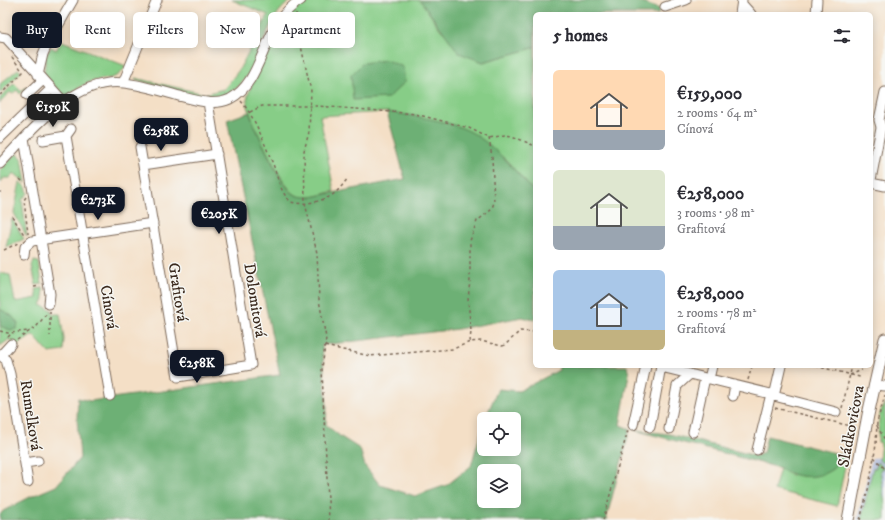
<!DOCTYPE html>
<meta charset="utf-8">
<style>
:root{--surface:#fff;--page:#f7f7f7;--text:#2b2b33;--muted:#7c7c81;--accent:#111827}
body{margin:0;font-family:"IM FELL DW Pica",serif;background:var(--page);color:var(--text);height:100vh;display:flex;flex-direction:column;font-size:15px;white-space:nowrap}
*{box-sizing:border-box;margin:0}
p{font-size:13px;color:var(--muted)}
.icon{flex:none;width:22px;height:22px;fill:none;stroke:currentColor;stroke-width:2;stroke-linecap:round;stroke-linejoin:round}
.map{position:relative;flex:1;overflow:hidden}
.details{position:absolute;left:533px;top:12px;width:340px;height:356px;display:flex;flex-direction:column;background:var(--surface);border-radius:6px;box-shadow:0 2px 10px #0003}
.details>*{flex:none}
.guide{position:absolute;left:12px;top:12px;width:380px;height:36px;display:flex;gap:8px}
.controls{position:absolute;left:477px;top:412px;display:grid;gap:8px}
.controls a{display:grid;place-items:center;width:44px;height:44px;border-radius:6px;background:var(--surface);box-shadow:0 2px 10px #0003;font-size:20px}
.price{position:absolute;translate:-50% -34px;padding:0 9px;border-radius:8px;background:var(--accent);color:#fff;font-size:13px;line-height:26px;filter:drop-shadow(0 1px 2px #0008)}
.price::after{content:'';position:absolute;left:50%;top:24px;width:12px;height:9px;margin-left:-6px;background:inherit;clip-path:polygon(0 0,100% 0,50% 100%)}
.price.current{background:#222;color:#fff}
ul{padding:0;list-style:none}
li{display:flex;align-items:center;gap:12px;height:100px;padding:0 20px}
li span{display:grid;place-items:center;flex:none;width:112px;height:80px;border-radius:6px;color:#555}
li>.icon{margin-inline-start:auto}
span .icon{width:48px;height:48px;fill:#fffc;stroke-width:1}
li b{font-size:17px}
h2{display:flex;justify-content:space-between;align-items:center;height:48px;padding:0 20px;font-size:17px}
.tag{padding:0 14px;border-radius:6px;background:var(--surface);box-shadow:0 2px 10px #0003;font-size:14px;line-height:36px}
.tag.current{background:var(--accent);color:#fff}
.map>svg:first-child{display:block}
.industrial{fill:#bac4de}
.green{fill:#87cd87;stroke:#617c52}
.forest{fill:#6db074;stroke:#546d49;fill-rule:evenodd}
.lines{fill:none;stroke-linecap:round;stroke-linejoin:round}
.minor-casing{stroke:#7c6959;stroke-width:11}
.major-casing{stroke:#7c6959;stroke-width:13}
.path{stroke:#7c6959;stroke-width:1.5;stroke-dasharray:3 3;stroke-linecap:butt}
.minor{stroke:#fff;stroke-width:9}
.major{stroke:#fff;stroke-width:11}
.labels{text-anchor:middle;stroke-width:3;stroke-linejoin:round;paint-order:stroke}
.street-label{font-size:16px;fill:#3b2a1e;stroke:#f6f6f2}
</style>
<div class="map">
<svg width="885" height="520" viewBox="0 0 885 520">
<rect width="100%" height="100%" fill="#f6f6f2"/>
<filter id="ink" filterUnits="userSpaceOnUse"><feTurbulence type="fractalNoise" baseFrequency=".025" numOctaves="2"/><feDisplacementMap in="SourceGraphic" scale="8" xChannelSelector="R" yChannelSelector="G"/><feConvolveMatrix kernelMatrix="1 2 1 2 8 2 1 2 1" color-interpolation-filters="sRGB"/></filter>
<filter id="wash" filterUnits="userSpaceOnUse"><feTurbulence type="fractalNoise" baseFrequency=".012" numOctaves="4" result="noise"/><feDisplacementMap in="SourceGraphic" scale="16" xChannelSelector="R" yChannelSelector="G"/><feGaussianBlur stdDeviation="0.9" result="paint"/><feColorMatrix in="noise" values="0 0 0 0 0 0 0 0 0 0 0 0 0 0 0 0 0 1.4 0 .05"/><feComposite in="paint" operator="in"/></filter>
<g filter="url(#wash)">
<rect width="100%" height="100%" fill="#f4dfc6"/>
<path class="industrial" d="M885 454V520H857L872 458 883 457Z"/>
<path class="green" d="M232 0H292C253 24 265 96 208 98L136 80 135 78 205 94 224 89 239 70 268 15Z
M309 0H420L441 30 483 62 533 48 535 46V193L507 161 475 135 448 124 387 112 320 116 334 191C323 194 307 201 296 195 283 189 248 117 247 101 247 90 277 27 285 18 292 10 300 5 309 0Z
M62 41 126 66C117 82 105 77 90 82 82 85 75 90 68 95L63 94 44 75 46 55 51 47 56 50Z
M18 69 21 72 0 93V84Z
M14 83 22 91 26 87V92L24 90 20 94 17 90 12 94 10 92 0 103V98Z
M18 154 22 158 26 183 14 173 10 178H4L0 183V171L14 155Z
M20 182 26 187 28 193 22 200 27 237 14 213Z
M12 219 24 239 6 247Z
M34 261 39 262 42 284 36 285 32 266Z
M0 273 10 275 15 302 37 298 36 289 43 288 44 299 41 305 52 310V314H60L64 339 63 351 49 353 33 335 15 347 10 339 0 346Z
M885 403V458L883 463 879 460 881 443 878 442C879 429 877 413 885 403Z
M843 455 847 456 837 506 774 490 780 468 790 475 832 469Z
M877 462 884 468 880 469 885 505V520H861L873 468H876Z"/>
<path class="forest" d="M420 0H634L660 9 658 14H535V46L533 48 483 62 459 53Z
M386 60 403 67 405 82 388 98 353 100 351 75 363 63Z
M249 112C256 129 281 189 296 195 300 197 307 197 311 197L405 179 387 112C413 116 455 121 476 135 500 151 517 173 535 193V320L522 317 458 329 322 345 327 406 326 425 341 437 360 449 365 466 380 485 415 496 447 485 471 466 484 421V449H514V419H485L498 389 519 391 559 370V366H627L629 374 620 425 630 429 606 520H0V515L3 511 30 497 56 486 80 458 77 418 78 398 90 401 280 375 227 120ZM484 471H514V501H484Z
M0 309 12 316 18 324 16 329 10 330 0 326Z
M634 430 669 434 756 456 763 453 767 436 843 455C840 460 836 467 831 470 816 480 794 478 780 468Z"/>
</g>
<g filter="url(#ink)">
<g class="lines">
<g class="minor-casing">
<path id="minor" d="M742 4 751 14
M665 7 686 0
M740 14 742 0
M816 14 817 0
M0 37 6 38 64 102
M38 75 43 54 47 45 73 0
M123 83 157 0
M27 95 43 80
M71 129 66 136 110 396
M0 138 51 89
M24 138 50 294 49 304
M43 140 66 136
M140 147 178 377 251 365 208 102
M0 164C31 131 74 77 124 83 144 85 164 92 183 97 198 101 215 106 230 99 266 80 260 24 301 0
M143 165 217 154
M871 180 881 127 879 120 885 92
M871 183 885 186
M24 255 25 247 32 241 153 223
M0 355 6 360 10 374 28 482
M1 355 11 344
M661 367 771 394 775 392 781 366
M709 379 712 366
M874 385 885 386
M770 395 836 412
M733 396 735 385
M633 425 646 366
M650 427 661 366
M669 429 677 386 690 374
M693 432 705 378
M757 450 771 394
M25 463 38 461"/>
</g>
<g class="major-casing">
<path id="major" d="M848 520 868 415 885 339"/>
</g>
<path class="path" d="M296 13 297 28 311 91 309 132 304 151 305 203 317 253 319 300 326 338 322 368 323 396 329 520
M12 57 23 72
M0 95 24 71
M241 101C256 119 264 143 273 164 278 178 280 192 291 202 303 206 325 201 335 193 340 189 344 183 348 178
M250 112 262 106H319L415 114 469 128 489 138 505 135 512 136 535 146
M20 179 23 182
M0 192H1
M26 197 24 200 28 234
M12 216 25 236
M4 250 18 243
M34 287 40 286
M50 311V336
M0 331 8 333 30 331
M8 337 12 333
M17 340 37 326 48 312
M470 342 471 331 468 300 470 280V241L477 221 491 210 494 203 492 157 489 138
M325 346 370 356 453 349 470 342 481 341 502 346 505 345 520 331 535 332
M816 366 860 377
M850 375 862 370
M748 380 752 366
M775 408 855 427
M842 408 852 366
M877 426 885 440
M874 457 885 469
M603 520 628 430
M860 520 869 486 876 445 877 422 885 395"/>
<use href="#minor" class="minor"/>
<use href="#major" class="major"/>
</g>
</g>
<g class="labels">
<g class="street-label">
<text transform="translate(179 292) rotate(81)" y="6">Grafitová</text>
<text transform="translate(256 300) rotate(81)" y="6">Dolomitová</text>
<text transform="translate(110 307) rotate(81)" y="6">Cínová</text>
<text transform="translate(32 415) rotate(81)" y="6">Rumelková</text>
<text transform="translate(850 426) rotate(-79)" y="6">Sládkovičova</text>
</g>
</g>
</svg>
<div class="controls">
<a><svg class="icon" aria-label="locate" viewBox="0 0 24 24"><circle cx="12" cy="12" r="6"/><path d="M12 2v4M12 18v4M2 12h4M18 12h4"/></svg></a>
<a><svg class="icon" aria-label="layers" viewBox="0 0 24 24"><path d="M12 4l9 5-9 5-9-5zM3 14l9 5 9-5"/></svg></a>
</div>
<b class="price current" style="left:53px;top:128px">€159K</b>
<b class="price" style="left:161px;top:152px">€258K</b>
<b class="price" style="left:98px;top:221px">€273K</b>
<b class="price" style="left:219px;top:235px">€205K</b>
<b class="price" style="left:197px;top:384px">€258K</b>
<div class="guide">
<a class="tag current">Buy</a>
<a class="tag">Rent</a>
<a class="tag">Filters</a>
<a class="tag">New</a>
<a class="tag">Apartment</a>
</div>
<section class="details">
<h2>5 homes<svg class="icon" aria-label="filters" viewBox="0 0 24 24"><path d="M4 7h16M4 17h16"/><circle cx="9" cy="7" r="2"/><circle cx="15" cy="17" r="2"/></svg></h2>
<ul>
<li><span style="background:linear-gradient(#ffd9b3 75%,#9aa5b1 0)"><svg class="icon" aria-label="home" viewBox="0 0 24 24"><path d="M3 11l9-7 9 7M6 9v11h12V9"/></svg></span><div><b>€159,000</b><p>2 rooms · 64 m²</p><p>Cínová</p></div></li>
<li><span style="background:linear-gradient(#dfe7d0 70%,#9aa5b1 0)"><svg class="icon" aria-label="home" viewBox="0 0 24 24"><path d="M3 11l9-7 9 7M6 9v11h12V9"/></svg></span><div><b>€258,000</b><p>3 rooms · 98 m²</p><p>Grafitová</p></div></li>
<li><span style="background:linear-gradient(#a9c7e8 75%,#c2b280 0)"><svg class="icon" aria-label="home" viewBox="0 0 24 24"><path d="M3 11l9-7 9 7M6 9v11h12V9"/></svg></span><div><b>€258,000</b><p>2 rooms · 78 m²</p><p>Grafitová</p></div></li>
</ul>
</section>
</div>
